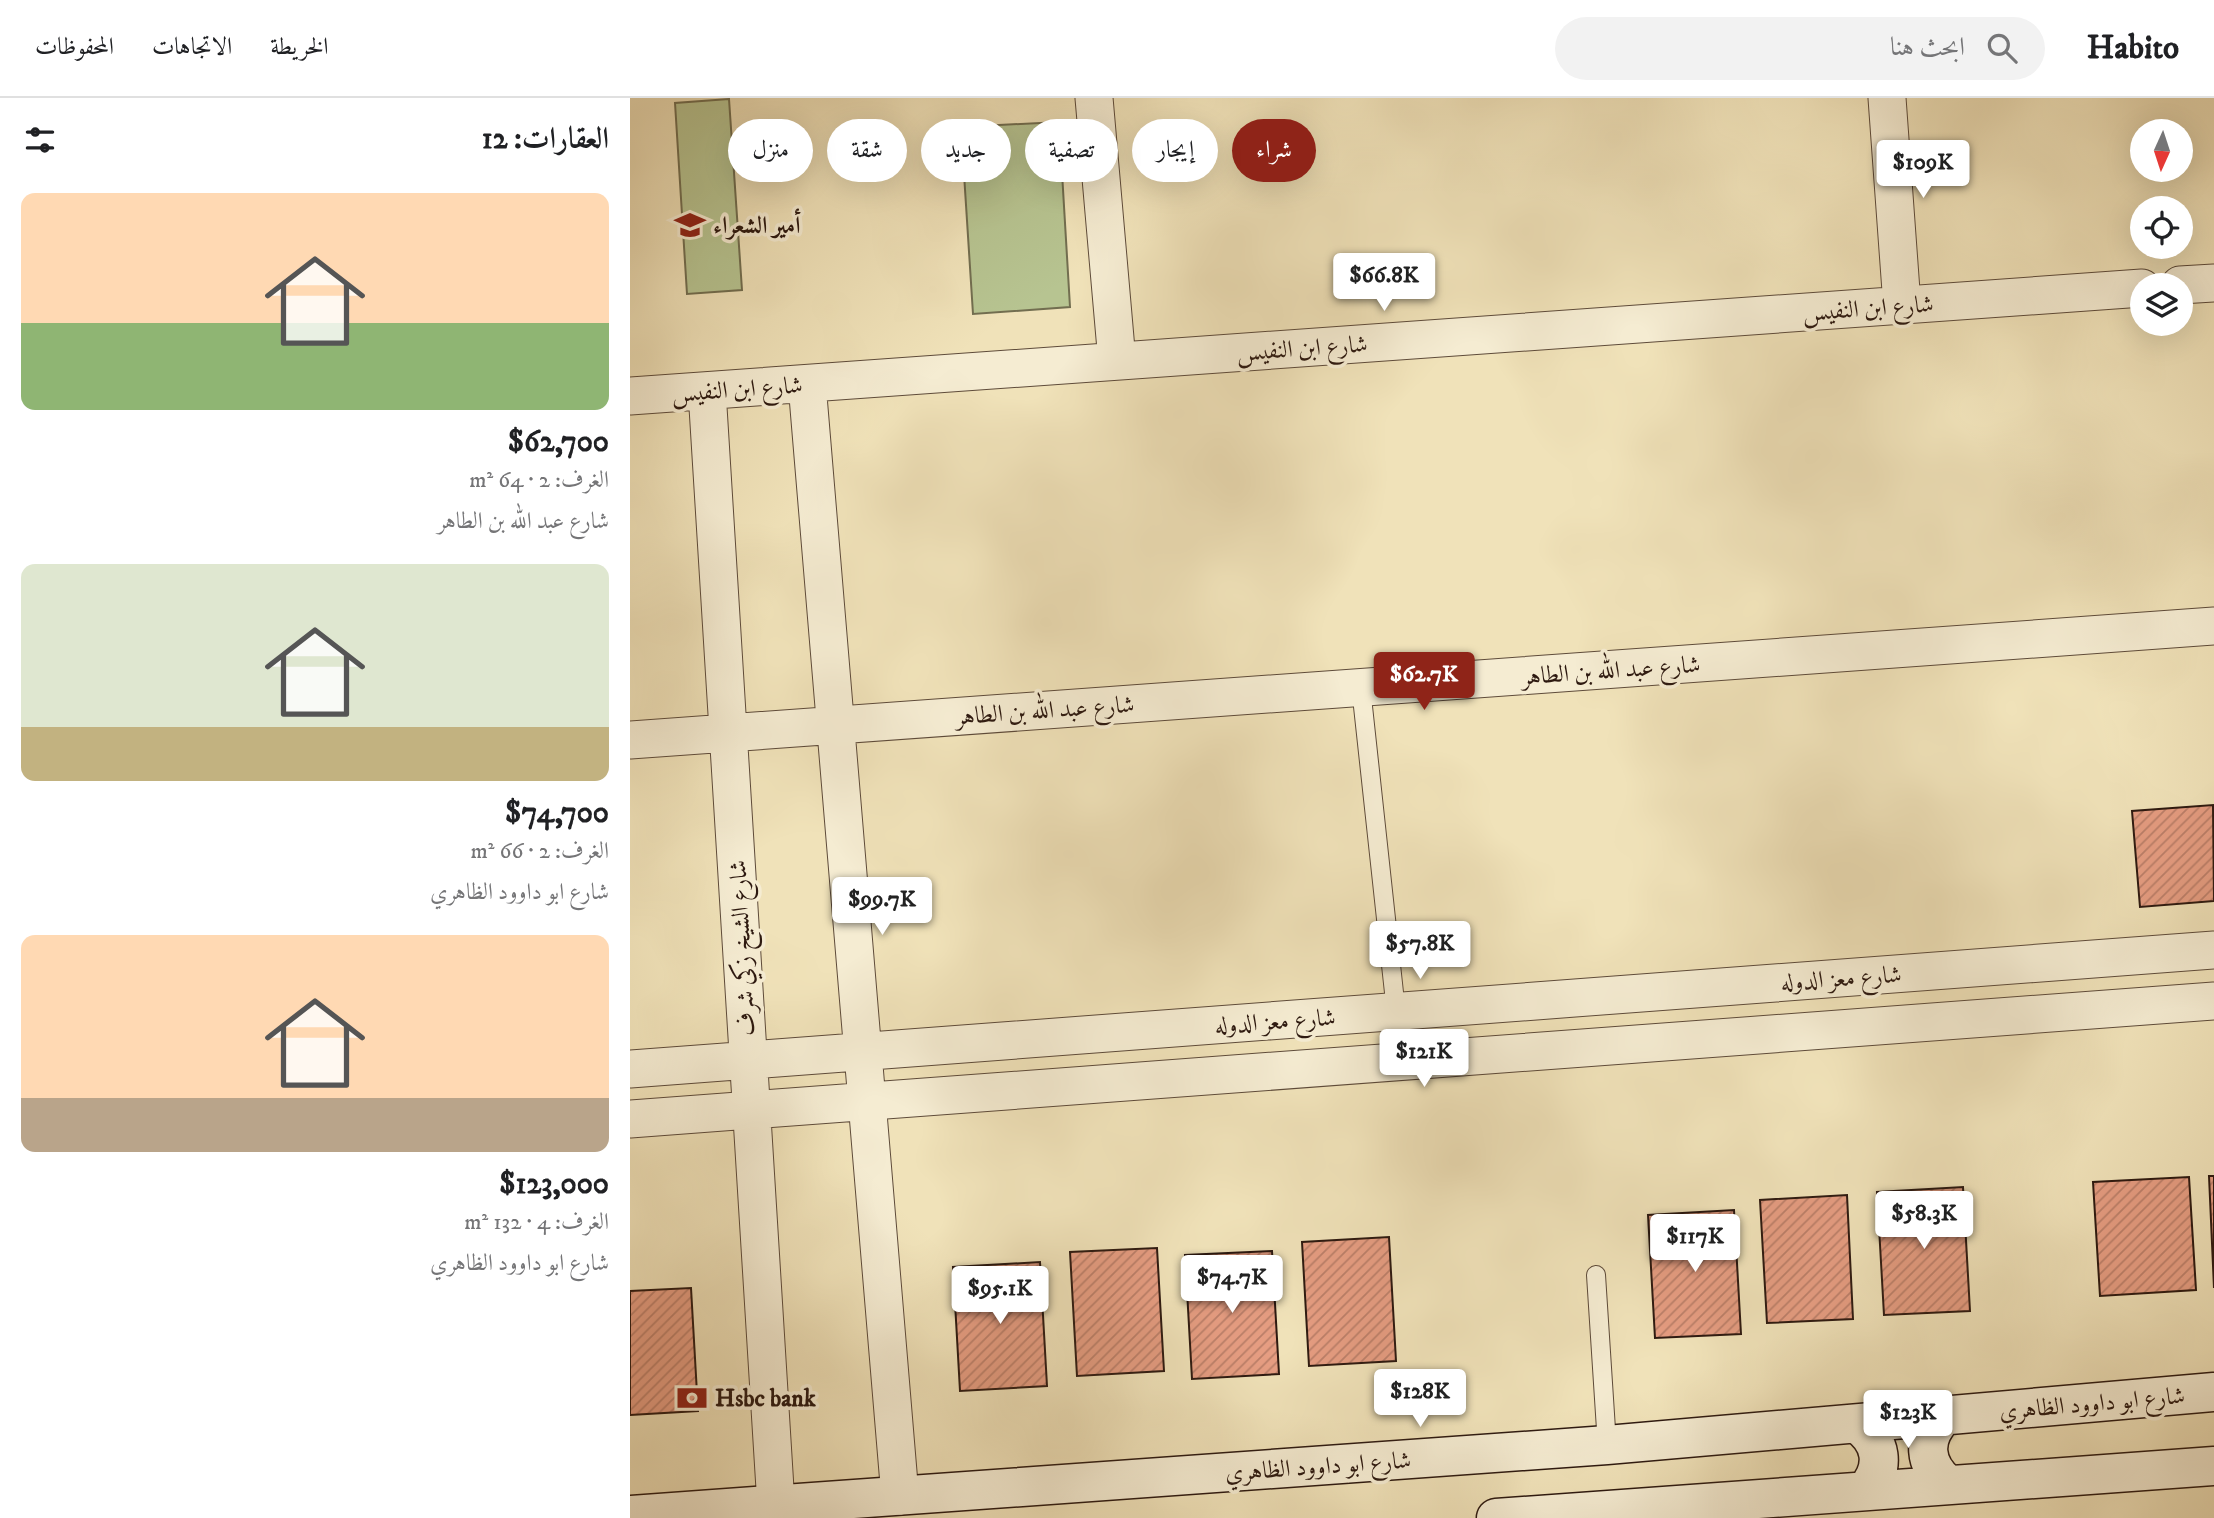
<!DOCTYPE html>
<html lang="ar">
<meta charset="utf-8">
<style>
:root{--surface:#fff;--page:#f2f2f2;--text:#202124;--muted:#757577;--line:#e0e0e0;--accent:#8f2418}
body{margin:0;font-family:"IM FELL DW Pica",Amiri,serif;background:var(--page);color:var(--text);direction:rtl;height:100vh;display:flex;flex-direction:column;font-size:26px;white-space:nowrap}
*{box-sizing:border-box;margin:0}
p{font-size:23px;color:var(--muted)}
.icon{flex:none;width:38px;height:38px;fill:none;stroke:currentColor;stroke-width:2;stroke-linecap:round;stroke-linejoin:round}
.map{position:relative;flex:1;overflow:hidden;direction:ltr}
.sheet{display:flex;flex-direction:column;background:var(--surface);width:630px}
.sheet>*{flex:none}
.banner{position:absolute;left:21px;top:21px;width:665px;height:63px;direction:rtl;display:flex;gap:14px}
.needle{width:46px;rotate:183deg}
.fabs{position:absolute;left:1500px;top:21px;display:grid;gap:14px}
.fabs a{display:grid;place-items:center;width:63px;height:63px;border-radius:50%;background:var(--surface);box-shadow:0 7px 28px #0002;font-size:35px}
.price{position:absolute;translate:-50% -60px;padding:0 16px;border-radius:7px;background:#fff;color:#222;font-size:23px;line-height:46px;filter:drop-shadow(0 2px 4px #0008)}
.price::after{content:'';position:absolute;left:50%;top:42px;width:21px;height:16px;margin-left:-10px;background:inherit;clip-path:polygon(0 0,100% 0,50% 100%)}
.price.selected{background:var(--accent);color:#fff}
ul{padding:0;list-style:none}
li{display:grid;align-content:center;gap:14px;height:371px;padding:0 21px}
li span{display:grid;place-items:center;height:217px;border-radius:14px;color:#555}
li>.icon{margin-inline-start:auto}
span .icon{width:126px;height:126px;fill:#fffc;stroke-width:1}
li b{font-size:30px}
h2{display:flex;justify-content:space-between;align-items:center;height:84px;padding:0 21px;font-size:30px}
.tag{padding:0 24px;border-radius:32px;background:var(--surface);box-shadow:0 7px 28px #0002;font-size:24px;line-height:63px}
.tag.selected{background:var(--accent);color:#fff}
header{display:flex;align-items:center;gap:42px;box-sizing:border-box;height:98px;padding:0 35px;background:var(--surface);border-bottom:2px solid var(--line)}
header strong{font-size:33px}
nav{display:flex;gap:38px;margin-inline-start:auto;font-size:24px}
.search{width:490px;height:63px;background:var(--page);display:flex;align-items:center;gap:18px;box-sizing:border-box;padding:0 24px;border-radius:38px;color:var(--muted);font-size:26px}
main{display:flex;flex:1;min-height:0}
.map>svg:first-child{display:block}
.park{fill:#b7c491;stroke:#726e50;stroke-width:2}
.building{fill:url(#building-hatch);stroke:#2d1910;stroke-width:2}
.lines{fill:none;stroke-linecap:round;stroke-linejoin:round}
.lane-casing{stroke:#5e4b3a;stroke-width:20}
.street-casing{stroke:#5e4b3a;stroke-width:39}
.secondary-casing{stroke:#2d1910;stroke-width:41}
.lane{stroke:#f5ecd2;stroke-width:18}
.street{stroke:#f5ecd2;stroke-width:37}
.secondary{stroke:#f5ecd2;stroke-width:38}
.labels{text-anchor:middle;stroke-width:7;stroke-linejoin:round;paint-order:stroke}
.poi-label{font-size:24px;font-weight:bold;fill:#2d1910;stroke:#f5ecd2;text-anchor:start}
.street-label{font-size:24px;fill:#2d1910;stroke:#f5ecd2}
</style>
<header>
<strong>Habito</strong>
<div class="search"><svg class="icon" aria-label="search" viewBox="0 0 24 24"><circle cx="10" cy="10" r="6"/><path d="M15 15l6 6"/></svg>ابحث هنا</div>
<nav><a>الخريطة</a><a>الاتجاهات</a><a>المحفوظات</a></nav>
</header>
<main>
<div class="map">
<svg width="1584" height="1420" viewBox="0 0 1584 1420">
<defs>
<pattern id="building-hatch" width="6" height="6" patternUnits="userSpaceOnUse" patternTransform="scale(1.75)"><rect width="6" height="6" fill="#e69d82"/><path d="M-1 1l2-2M0 6l6-6M5 7l2-2" fill="none" stroke="#bb7f69"/></pattern>
</defs>
<rect width="100%" height="100%" fill="#f0e2b9"/>
<filter id="stains"><feTurbulence type="fractalNoise" baseFrequency=".00286" numOctaves="4"/><feColorMatrix values="0 0 0 0 .2 0 0 0 0 .09 0 0 0 0 .02 0 0 0 .5 -.17"/></filter>
<radialGradient id="worn" r=".72"><stop offset=".6" stop-color="#630" stop-opacity="0"/><stop offset="1" stop-color="#630" stop-opacity=".3"/></radialGradient>
<path class="park" d="M99 1 112 192 57 196 45 5Z
M429 24 440 209 343 216 331 29Z"/>
<path class="building" d="M1583 707 1584 803 1510 809 1502 713Z
M1579 1078H1584V1190Z
M1559 1079 1566 1192 1470 1198 1463 1084Z
M1333 1089 1340 1213 1254 1217 1247 1094Z
M1217 1097 1223 1221 1137 1225 1130 1102Z
M1104 1112 1111 1236 1025 1240 1018 1117Z
M759 1139 766 1263 679 1268 672 1144Z
M527 1150 534 1273 447 1278 440 1154Z
M642 1153 649 1276 562 1281 555 1157Z
M410 1164 417 1288 330 1293 323 1169Z
M61 1190 68 1313 0 1317V1193Z"/>
<g class="lines">
<g class="lane-casing">
<path id="lane" d="M731 590 766 913
M966 1177 977 1347"/>
</g>
<g class="street-casing">
<path id="street" d="M464 0 487 263
M1257 0 1272 207
M1550 187 1584 185
M177 286 270 1398
M77 293 146 1407
M0 298 1512 190
M0 642 1584 528
M0 971 1584 852
M0 1021 1584 903"/>
</g>
<g class="secondary-casing">
<path id="secondary" d="M1312 1320C1292 1341 1294 1366 1316 1385
M1227 1326C1252 1343 1256 1369 1236 1392
M0 1417 977 1347 1584 1294
M866 1420 1584 1368"/>
</g>
<use href="#lane" class="lane"/>
<use href="#street" class="street"/>
<use href="#secondary" class="secondary"/>
</g>
<defs>
<g id="school-bare" transform="scale(2.415)"><path d="M0-5L7-2L0 1L-7-2ZM-4 1L0 2.5L4 1V4Q0 6-4 4Z" fill="#8f2418" stroke="#f5ecd2" stroke-width="2.5" paint-order="stroke"/></g>
<g id="bank-bare" transform="scale(2.415)"><path d="M-6-4H6V4H-6ZM0-2.3a2.3 2.3 0 1 0 0 4.6a2.3 2.3 0 1 0 0-4.6Z" fill="#8f2418" stroke="#f5ecd2" stroke-width="2.5" paint-order="stroke"/></g>
</defs>
<g fill-rule="evenodd">
<use href="#school-bare" x="60" y="127"/>
<use href="#bank-bare" x="62" y="1300"/>
</g>
<g class="labels">
<g class="poi-label">
<text x="83" y="135">أمير الشعراء</text>
<text x="85" y="1308">Hsbc bank</text>
</g>
<g class="street-label">
<text transform="translate(1238 210) rotate(-4)" y="8">شارع ابن النفيس</text>
<text transform="translate(672 250) rotate(-4)" y="8">شارع ابن النفيس</text>
<text transform="translate(107 291) rotate(-4)" y="8">شارع ابن النفيس</text>
<text transform="translate(981 572) rotate(-4)" y="8">شارع عبد الله بن الطاهر</text>
<text transform="translate(415 612) rotate(-4)" y="8">شارع عبد الله بن الطاهر</text>
<text transform="translate(112 850) rotate(-93)" y="8">شارع الشيخ زكي شرف</text>
<text transform="translate(1211 880) rotate(-4)" y="8">شارع معز الدوله</text>
<text transform="translate(645 923) rotate(-4)" y="8">شارع معز الدوله</text>
<text transform="translate(1462 1305) rotate(-5)" y="8">شارع ابو داوود الظاهري</text>
<text transform="translate(688 1368) rotate(-4)" y="8">شارع ابو داوود الظاهري</text>
</g>
</g>
<rect width="100%" height="100%" filter="url(#stains)"/>
<rect width="100%" height="100%" fill="url(#worn)"/>
</svg>
<div class="fabs">
<a><svg class="needle" viewBox="-14 -14 28 28"><path d="M0-13l5 13h-10z" fill="#e53935"/><path d="M0 13l5-13h-10z" fill="#757577"/></svg></a>
<a><svg class="icon" aria-label="locate" viewBox="0 0 24 24"><circle cx="12" cy="12" r="6"/><path d="M12 2v4M12 18v4M2 12h4M18 12h4"/></svg></a>
<a><svg class="icon" aria-label="layers" viewBox="0 0 24 24"><path d="M12 4l9 5-9 5-9-5zM3 14l9 5 9-5"/></svg></a>
</div>
<b class="price" style="left:1293px;top:102px">$109K</b>
<b class="price" style="left:754px;top:215px">$66.8K</b>
<b class="price selected" style="left:794px;top:614px">$62.7K</b>
<b class="price" style="left:252px;top:839px">$99.7K</b>
<b class="price" style="left:790px;top:883px">$57.8K</b>
<b class="price" style="left:794px;top:991px">$121K</b>
<b class="price" style="left:1294px;top:1153px">$58.3K</b>
<b class="price" style="left:1065px;top:1176px">$117K</b>
<b class="price" style="left:602px;top:1217px">$74.7K</b>
<b class="price" style="left:370px;top:1228px">$95.1K</b>
<b class="price" style="left:790px;top:1331px">$128K</b>
<b class="price" style="left:1278px;top:1352px">$123K</b>
<div class="banner">
<a class="tag selected">شراء</a>
<a class="tag">إيجار</a>
<a class="tag">تصفية</a>
<a class="tag">جديد</a>
<a class="tag">شقة</a>
<a class="tag">منزل</a>
</div>
</div>
<section class="sheet">
<h2>العقارات: 12<svg class="icon" aria-label="filters" viewBox="0 0 24 24"><path d="M4 7h16M4 17h16"/><circle cx="9" cy="7" r="2"/><circle cx="15" cy="17" r="2"/></svg></h2>
<ul>
<li><span style="background:linear-gradient(#ffd9b3 60%,#8fb573 0)"><svg class="icon" aria-label="home" viewBox="0 0 24 24"><path d="M3 11l9-7 9 7M6 9v11h12V9"/></svg></span><div><b>$62,700</b><p>الغرف: 2 · 64 m²</p><p>شارع عبد الله بن الطاهر</p></div></li>
<li><span style="background:linear-gradient(#dfe7d0 75%,#c2b280 0)"><svg class="icon" aria-label="home" viewBox="0 0 24 24"><path d="M3 11l9-7 9 7M6 9v11h12V9"/></svg></span><div><b>$74,700</b><p>الغرف: 2 · 66 m²</p><p>شارع ابو داوود الظاهري</p></div></li>
<li><span style="background:linear-gradient(#ffd9b3 75%,#b9a48a 0)"><svg class="icon" aria-label="home" viewBox="0 0 24 24"><path d="M3 11l9-7 9 7M6 9v11h12V9"/></svg></span><div><b>$123,000</b><p>الغرف: 4 · 132 m²</p><p>شارع ابو داوود الظاهري</p></div></li>
</ul>
</section>
</main>
